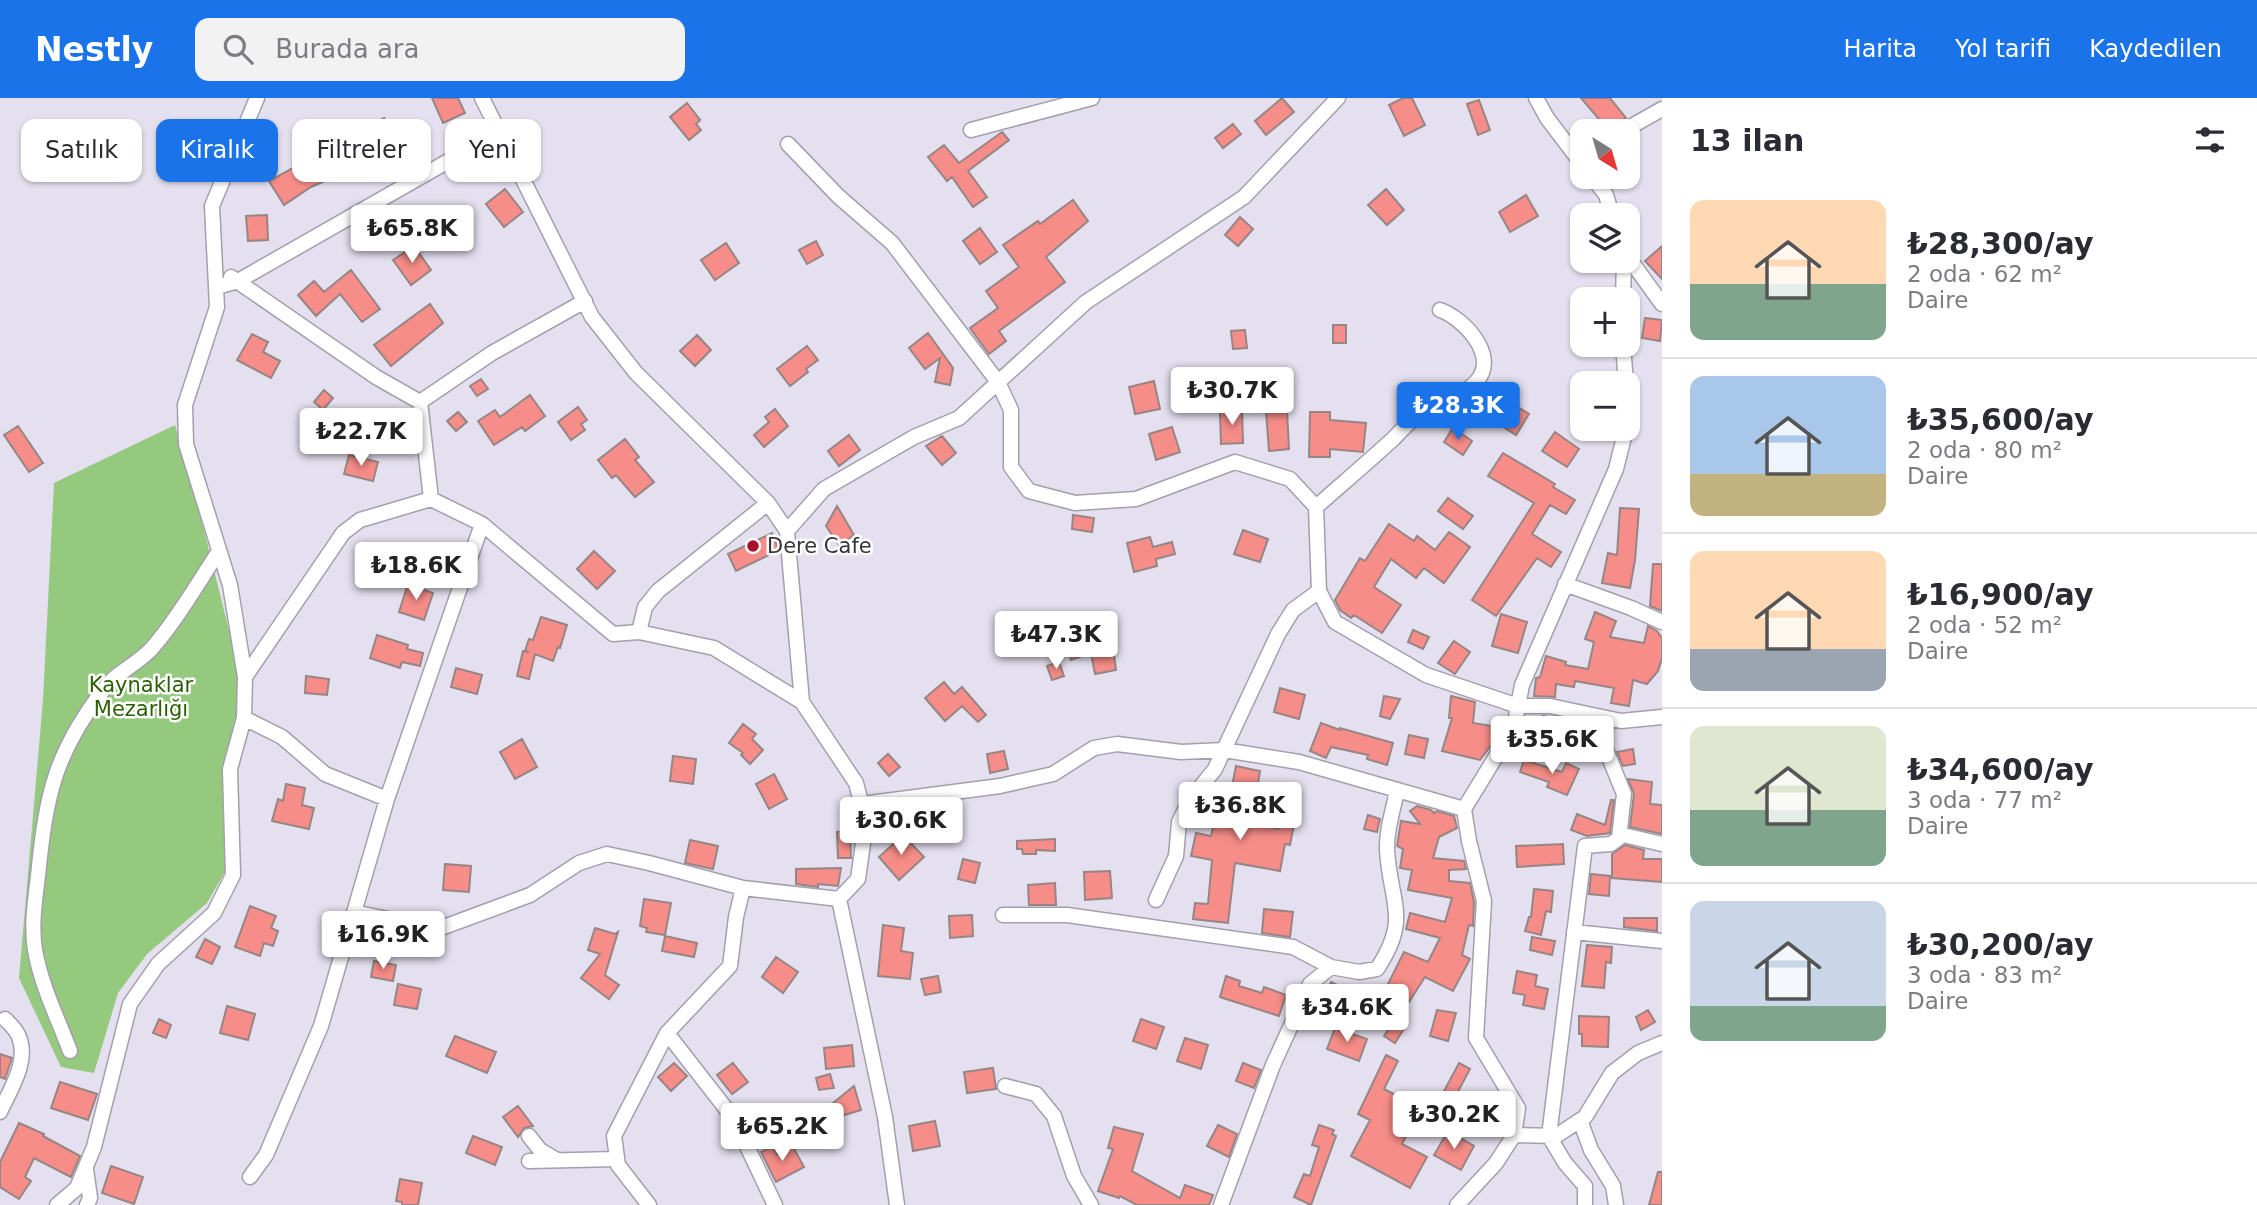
<!DOCTYPE html>
<html lang="tr">
<meta charset="utf-8">
<style>
:root{--surface:#fff;--page:#f2f2f3;--text:#2b2b33;--muted:#7c7c81;--line:#e1e1e2;--accent:#1a73e8}
body{margin:0;font-family:"DejaVu Sans",sans-serif;background:var(--page);color:var(--text);height:100vh;display:flex;flex-direction:column;font-size:26px;white-space:nowrap}
*{box-sizing:border-box;margin:0}
p{font-size:23px;color:var(--muted)}
.icon{flex:none;width:38px;height:38px;fill:none;stroke:currentColor;stroke-width:2;stroke-linecap:round;stroke-linejoin:round}
.map{position:relative;flex:1;overflow:hidden}
.sheet{display:flex;flex-direction:column;background:var(--surface);width:595px}
.sheet>*{flex:none}
.top-card{position:absolute;left:21px;top:21px;width:665px;height:63px;display:flex;gap:14px}
.needle{width:46px;rotate:143deg}
.tools{position:absolute;left:1570px;top:21px;display:grid;gap:14px}
.tools a{display:grid;place-items:center;width:70px;height:70px;border-radius:14px;background:var(--surface);box-shadow:0 2px 5px #0004;font-size:35px}
.price{position:absolute;translate:-50% -60px;padding:0 16px;border-radius:7px;background:#fff;color:#222;font-size:23px;line-height:46px;filter:drop-shadow(0 2px 4px #0008)}
.price::after{content:'';position:absolute;left:50%;top:42px;width:21px;height:16px;margin-left:-10px;background:inherit;clip-path:polygon(0 0,100% 0,50% 100%)}
.price.active{background:var(--accent);color:#fff}
ul{padding:0;list-style:none}
li{display:flex;align-items:center;gap:21px;height:175px;padding:0 28px}
li+li{border-top:2px solid var(--line)}
li span{display:grid;place-items:center;flex:none;width:196px;height:140px;border-radius:14px;color:#555}
li>.icon{margin-inline-start:auto}
span .icon{width:84px;height:84px;fill:#fffc;stroke-width:1}
li b{font-size:30px}
h2{display:flex;justify-content:space-between;align-items:center;height:84px;padding:0 28px;font-size:30px}
.chip{padding:0 24px;border-radius:14px;background:var(--surface);box-shadow:0 2px 5px #0004;font-size:24px;line-height:63px}
.chip.active{background:var(--accent);color:#fff}
header{display:flex;align-items:center;gap:42px;box-sizing:border-box;height:98px;padding:0 35px;background:var(--accent);color:#fff}
header strong{font-size:33px}
nav{display:flex;gap:38px;margin-inline-start:auto;font-size:24px}
.search{width:490px;height:63px;background:var(--page);display:flex;align-items:center;gap:18px;box-sizing:border-box;padding:0 24px;border-radius:14px;color:var(--muted);font-size:26px}
main{display:flex;flex:1;min-height:0}
.map>svg:first-child{display:block}
.green{fill:#95c97d}
.building{fill:#f78d88;stroke:#968584;stroke-width:2}
.lines{fill:none;stroke-linecap:round;stroke-linejoin:round}
.minor-casing{stroke:#a39fad;stroke-width:17}
.minor{stroke:#fff;stroke-width:14}
.poi-dot{fill:#a70f2b;stroke:#fff;stroke-width:2.5}
.labels{text-anchor:middle;stroke-width:5;stroke-linejoin:round;paint-order:stroke}
.poi-label{font-size:21px;fill:#36343a;stroke:#fff;text-anchor:start}
.park-label{font-size:21px;fill:#2b5f04;stroke:#fff}
</style>
<header>
<strong>Nestly</strong>
<div class="search"><svg class="icon" aria-label="search" viewBox="0 0 24 24"><circle cx="10" cy="10" r="6"/><path d="M15 15l6 6"/></svg>Burada ara</div>
<nav><a>Harita</a><a>Yol tarifi</a><a>Kaydedilen</a></nav>
</header>
<main>
<div class="map">
<svg width="1662" height="1107" viewBox="0 0 1662 1107">
<rect width="100%" height="100%" fill="#e4e0ef"/>
<path class="green" d="M175 327 206 440 240 577 238 615 223 666 226 772 207 805 147 856 118 895 94 975 61 969 19 880 43 602 54 385Z"/>
<path class="building" d="M432 0H458L465 15 443 25Z
M1282 0 1294 14 1266 37 1255 23Z
M1403 0H1412L1425 27 1404 38 1389 7Z
M1581 0H1610L1626 20 1618 25 1613 33H1609Z
M1479 2 1490 32 1478 37 1467 6Z
M687 5 700 22 696 26 701 32 689 42 670 19Z
M384 20 397 43 376 54 374 50 329 74 332 80 311 89 284 107 269 83Z
M1233 26 1241 36 1223 50 1215 40Z
M1002 34 1009 42 968 73 987 99 973 109 952 79 947 83 928 59 944 47 959 65Z
M505 91 523 114 504 129 486 106Z
M1386 91 1404 112 1387 127 1368 107Z
M1526 97 1538 118 1510 134 1499 114Z
M1073 102 1088 123 1046 159 1065 184 999 233 1006 243 989 256 970 230 998 210 986 193 1019 169 1003 147 1038 123 1040 126Z
M267 117 268 142 248 143 246 118Z
M1240 119 1253 131 1238 148 1225 137Z
M980 130 997 154 980 166 963 143Z
M816 143 823 157 807 166 799 152Z
M726 145 739 165 715 182 701 162Z
M414 148 431 172 411 187 393 162Z
M1662 148V181L1645 163Z
M351 172 380 211 362 224 340 196 316 218 298 197 314 183 324 194Z
M430 206 443 225 391 268 374 247Z
M1645 220 1662 222 1660 243 1642 240Z
M1333 227H1346V245H1333Z
M1245 232 1247 250 1233 251 1231 233Z
M928 235 953 270 950 287 935 284 940 260 925 271 909 250Z
M252 236 268 244 263 254 280 263 271 280 237 262Z
M697 237 711 252 695 268 680 253Z
M807 248 818 262 806 271 808 274 790 288 777 271Z
M481 281 488 291 477 298 470 288Z
M1154 283 1160 311 1135 316 1129 289Z
M324 292 333 300 323 312 314 304Z
M530 297 545 318 525 333 522 329 494 347 478 323 495 312 500 319Z
M1504 300 1529 316 1516 337 1491 321Z
M578 309 587 322 581 326 585 332 571 342 558 324Z
M775 311 788 328 764 349 754 337 769 324 765 319Z
M1226 312H1242L1243 345 1221 346 1220 314Z
M1287 312 1289 351 1269 353 1266 313Z
M458 314 467 324 456 333 447 323Z
M1310 314H1330V322L1366 325 1363 354 1330 351V359H1309Z
M18 328 43 365 29 374 4 337Z
M1172 329 1180 354 1156 362 1149 336Z
M342 330 358 336 352 350 336 343Z
M1453 330 1472 343 1463 357 1444 344Z
M1555 334 1579 351 1567 369 1542 353Z
M849 337 860 352 839 368 828 353Z
M942 338 956 355 942 367 926 348Z
M625 341 639 359 635 362 654 384 635 399 616 377 612 380 598 362Z
M1503 355 1555 386 1553 389 1575 402 1566 416 1550 407 1532 436 1561 454 1551 469 1537 460 1496 518 1472 502 1534 405 1488 378Z
M349 357 378 364 373 383 344 376Z
M1448 400 1473 418 1463 431 1438 413Z
M837 408 854 437 839 447 826 428Z
M1620 410 1639 411 1635 462 1630 490 1602 485 1608 455 1617 457Z
M1073 417 1094 420 1092 434 1072 431Z
M1389 426 1414 443 1417 438 1435 452 1449 434 1470 449 1444 485 1424 470 1416 480 1391 461 1374 489 1401 507 1382 535 1354 517 1351 520 1340 512 1335 502 1360 460 1365 463Z
M1243 432 1268 441 1260 464 1234 456Z
M772 435 779 452 736 473 728 456Z
M1150 439 1153 449 1172 444 1175 456 1156 461 1157 468 1134 474 1127 445Z
M594 453 615 473 597 491 577 471Z
M1653 466H1662V513L1650 508Z
M408 486 433 495 424 522 399 514Z
M1595 514 1616 523 1610 539 1644 545 1648 528 1657 533 1662 540V560L1658 573 1647 586 1633 582 1629 608 1611 605 1614 590 1575 583 1574 589 1556 586 1555 599 1534 598 1536 580 1540 579 1546 558 1566 564 1565 567 1588 571 1594 544 1585 541Z
M1501 516 1527 524 1518 555 1492 548Z
M1080 517 1093 554 1113 550 1116 572 1095 576 1091 555 1071 562 1058 524Z
M541 519 567 527 560 550 558 549 553 563 535 556 529 581 517 578 523 553 529 554 525 553 529 541 533 542Z
M1413 532 1429 539 1423 551 1408 544Z
M377 537 408 547 407 551 423 555 420 568 402 564 400 570 370 560Z
M1454 543 1470 554 1455 576 1438 565Z
M1059 564 1064 578 1052 582 1047 568Z
M456 570 482 577 477 596 451 589Z
M306 578 329 581 327 597 305 595Z
M944 584 954 596 962 589 986 617 978 624 962 608 945 623 925 600Z
M1280 590 1305 597 1299 621 1274 614Z
M1384 598 1400 601 1390 621 1380 618Z
M1451 598 1475 604 1473 625 1492 628 1491 633 1494 634 1492 646 1480 662 1442 653 1452 620H1449Z
M1543 618 1596 627 1593 646 1541 638Z
M1321 625 1340 632V630L1393 645 1387 667 1367 661 1368 657 1331 649 1326 660 1310 653Z
M743 626 756 636 752 641 763 652 750 666 741 657 743 655 729 645Z
M1409 637 1428 641 1424 660 1405 656Z
M522 641 537 669 515 681 500 654Z
M1633 651 1635 666 1623 668 1617 654Z
M1004 653 1008 671 990 675 987 656Z
M888 656 900 669 889 678 878 665Z
M673 658 696 661 693 686 670 683Z
M1524 662 1562 674 1566 665 1579 671 1567 697 1547 689 1549 684 1520 674Z
M1236 668 1260 673 1252 724 1278 731 1284 697 1299 700 1290 747 1285 746 1280 773 1235 765 1228 825 1193 821 1195 805 1208 806 1212 762 1191 758 1196 735 1211 738 1221 691 1231 693Z
M774 676 787 701 769 711 756 686Z
M1628 681 1652 684 1650 706 1662 707V736L1630 729 1634 696Z
M286 686 305 690 302 707 314 710 309 731 272 723 278 701 283 703Z
M1611 702H1614L1610 735 1587 738 1571 732 1577 716 1605 727Z
M1417 708 1431 712 1434 715 1437 713 1454 718 1457 730 1439 739 1433 760 1464 763 1466 771 1449 772V783L1470 785 1474 804 1473 828 1469 827 1462 857 1470 861 1453 893 1425 879 1409 904 1386 890 1404 854 1428 864 1440 840 1406 831 1410 815 1445 824 1452 800 1408 792 1412 772 1400 770 1403 751 1397 748 1401 723 1420 726 1410 713Z
M1368 717 1380 721 1377 734 1364 731Z
M850 733 851 760H838L837 734Z
M903 737 924 759 899 782 879 759Z
M1055 741V753L1036 752V756H1023L1022 751H1017V743Z
M690 742 718 748 713 771 685 765Z
M1563 746 1564 766 1517 769 1516 748Z
M1625 747 1644 752 1643 761H1662V784L1612 780V756Z
M963 761 980 765 975 785 958 781Z
M445 766 471 768 469 794 443 792Z
M841 770 838 788 818 786V789L796 786V771Z
M1110 773 1112 800 1085 802 1084 774Z
M1591 776 1610 778 1609 798 1589 796Z
M1055 785 1056 807H1029L1028 787Z
M1534 791 1553 793 1551 814 1546 813 1541 837 1525 833 1529 819H1531Z
M644 801 671 805 665 837 646 834 647 830 640 828Z
M250 808 276 818 271 830 278 833 273 848 264 845 260 858 235 849Z
M1264 811 1293 814 1290 839 1262 835Z
M972 817 973 838 950 840 949 818Z
M1624 820H1657V833L1624 829Z
M883 827 904 830 901 853 913 855 910 881 878 878Z
M595 830 615 836 618 834 605 877 619 887 609 901 581 880 600 856 588 852Z
M665 838 697 845 694 859 662 853Z
M1532 839 1555 843 1552 857 1530 852Z
M205 841 220 849 212 866 196 859Z
M1587 847 1612 849 1611 865 1606 864 1604 890 1582 888Z
M776 859 798 874 783 895 762 879Z
M374 863 396 867 393 883 371 879Z
M1517 873 1537 877 1535 888 1548 891 1544 911 1523 907 1525 897 1513 895Z
M938 878 941 894 925 897 921 881Z
M1226 878 1240 883 1239 888 1262 895 1264 889 1286 897 1279 918 1220 899Z
M1331 884 1355 896 1342 924 1317 913Z
M398 886 421 891 417 911 394 907Z
M227 908 255 916 248 942 220 935Z
M1437 912 1456 915 1448 943 1430 938Z
M1648 912 1655 924 1641 932 1636 919Z
M1579 918 1609 919 1608 949 1582 948V936H1579Z
M159 921 171 927 166 940 153 935Z
M1141 921 1164 929 1156 951 1133 943Z
M1394 923 1405 929 1395 945 1384 938Z
M1335 930 1367 941 1359 963 1327 951Z
M455 938 496 954 487 975 446 958Z
M1185 940 1208 947 1201 971 1177 963Z
M852 947 854 968 826 971 824 950Z
M0 956 12 960 5 981 0 979Z
M1386 957 1398 963 1384 991 1421 1010 1402 1046 1427 1059 1410 1090 1351 1058 1370 1022 1358 1016Z
M674 965 687 978 671 993 658 979Z
M733 965 748 984 732 996 717 977Z
M1243 965 1261 972 1254 990 1236 983Z
M1459 965 1470 971 1454 1001 1443 995Z
M993 970 996 991 967 995 964 974Z
M830 976 834 990 819 992 816 980Z
M60 984 97 996 88 1022 51 1010Z
M854 988 861 1012 838 1019 833 1005Z
M518 1008 533 1028 524 1030 518 1039 503 1019Z
M814 1020 826 1035 814 1045 802 1030Z
M935 1023 940 1048 913 1053 909 1028Z
M19 1025 44 1036 43 1038 80 1058 71 1079 34 1060 25 1079 31 1083 19 1101 0 1089V1064Z
M1218 1027 1237 1036 1229 1059 1207 1048Z
M1319 1027 1334 1032 1332 1036 1336 1038 1311 1107 1294 1099 1304 1076 1310 1078 1319 1049 1312 1047Z
M1114 1029 1143 1036 1132 1073 1180 1100 1185 1087 1213 1097 1209 1107H1137L1120 1098 1119 1100 1098 1093 1113 1051 1108 1050Z
M1448 1033 1474 1048 1461 1072 1434 1057Z
M473 1038 502 1049 495 1067 466 1055Z
M773 1048 777 1057 793 1049 804 1069 776 1084 761 1054Z
M111 1068 143 1079 134 1106 102 1095Z
M1658 1074H1662V1107H1649Z
M400 1081 422 1085 418 1107H402V1104L396 1103Z"/>
<g class="lines">
<g class="minor-casing">
<path id="minor" d="M482 0 592 219 636 275 768 405 787 433 802 604 856 685 866 724 858 781 839 801 743 790 736 819 730 868 667 935 614 1038 618 1067 649 1107
M1536 0 1547 20 1582 66
M971 32 1092 0
M1623 33 1662 11
M788 46 838 98 892 145 998 284 1011 312V369L1029 393 1075 405 1136 401 1235 364 1290 381 1316 409 1319 493 1335 524 1426 577 1518 608H1550L1621 623 1662 619
M1592 79 1606 97 1612 117
M1628 159 1662 206
M231 179 376 279 420 304
M217 189 238 183 501 33
M1623 201 1624 163
M1623 247 1626 285
M420 304 492 255 585 203
M420 304 431 401
M1628 305V327
M1316 409C1342 386 1368 364 1393 341 1401 333 1408 325 1417 318 1434 304 1462 300 1477 283 1499 257 1463 220 1440 212
M787 433 824 391 914 339 959 320 1086 204 1244 99 1338 0
M1565 486 1631 510 1662 524
M639 534 645 509 658 493 768 405
M245 579 343 435 360 422 431 401 482 426 613 536 639 534 714 550 802 604
M244 620 282 639 325 676 387 701
M1607 620 1604 647 1624 696 1619 740
M862 706 1000 688 1053 676 1094 650 1117 646 1181 654 1224 652 1299 664 1464 711
M839 801 885 1019 897 1107
M1156 802 1176 758 1179 724 1190 702 1215 671 1278 536 1293 512 1319 493
M354 814 416 827 441 830 530 797 579 765 607 756 649 765 743 790
M1003 817H1067L1293 849 1331 869
M1574 834 1662 843
M667 935 734 1021 775 1107
M70 953C58 921 41 887 35 852 31 827 35 803 38 778 46 698 54 656 104 591 117 573 139 566 153 549 178 520 198 485 219 453
M1005 988 1036 996 1054 1018 1074 1078 1091 1107
M0 1014C10 992 29 964 19 939 17 932 10 926 5 921
M1580 1022 1591 1052 1613 1088 1616 1107
M1514 1037 1556 1038 1585 1019 1612 975 1638 955 1662 945
M529 1038 540 1052 557 1062
M529 1063 617 1061
M86 1071 90 1100 87 1107
M250 1079 266 1057 321 928 387 701 482 426
M57 1107 77 1090 94 1049 130 906 158 866 214 815 233 777 230 671 244 620 245 579 230 487 186 346 185 307 217 209 212 108 257 0
M1221 1107 1273 967 1310 886 1331 869 1359 874 1377 871C1411 820 1390 805 1387 752 1386 734 1393 712 1397 693
M1457 1107 1496 1065 1514 1037 1518 1010 1476 940 1484 803 1469 743 1464 711 1514 629 1522 587 1616 371 1626 331
M1585 1107V1088L1565 1065 1549 1038 1585 748 1611 746 1623 737 1662 746"/>
</g>
<use href="#minor" class="minor"/>
</g>
<circle class="poi-dot" cx="753" cy="448" r="7"/>
<g class="labels">
<g class="poi-label">
<text x="767" y="455">Dere Cafe</text>
</g>
<g class="park-label">
<text x="141" y="594">Kaynaklar<tspan x="141" dy="24">Mezarlığı</tspan></text>
</g>
</g>
</svg>
<div class="tools">
<a><svg class="needle" viewBox="-14 -14 28 28"><path d="M0-13l5 13h-10z" fill="#e53935"/><path d="M0 13l5-13h-10z" fill="#7c7c81"/></svg></a>
<a><svg class="icon" aria-label="layers" viewBox="0 0 24 24"><path d="M12 4l9 5-9 5-9-5zM3 14l9 5 9-5"/></svg></a>
<a>+</a>
<a>−</a>
</div>
<b class="price" style="left:412px;top:167px">₺65.8K</b>
<b class="price" style="left:1232px;top:329px">₺30.7K</b>
<b class="price active" style="left:1458px;top:344px">₺28.3K</b>
<b class="price" style="left:361px;top:370px">₺22.7K</b>
<b class="price" style="left:416px;top:504px">₺18.6K</b>
<b class="price" style="left:1056px;top:573px">₺47.3K</b>
<b class="price" style="left:1552px;top:678px">₺35.6K</b>
<b class="price" style="left:1240px;top:744px">₺36.8K</b>
<b class="price" style="left:901px;top:759px">₺30.6K</b>
<b class="price" style="left:383px;top:873px">₺16.9K</b>
<b class="price" style="left:1347px;top:946px">₺34.6K</b>
<b class="price" style="left:1454px;top:1053px">₺30.2K</b>
<b class="price" style="left:782px;top:1065px">₺65.2K</b>
<div class="top-card">
<a class="chip">Satılık</a>
<a class="chip active">Kiralık</a>
<a class="chip">Filtreler</a>
<a class="chip">Yeni</a>
</div>
</div>
<section class="sheet">
<h2>13 ilan<svg class="icon" aria-label="filters" viewBox="0 0 24 24"><path d="M4 7h16M4 17h16"/><circle cx="9" cy="7" r="2"/><circle cx="15" cy="17" r="2"/></svg></h2>
<ul>
<li><span style="background:linear-gradient(#ffd9b3 60%,#7fa58c 0)"><svg class="icon" aria-label="home" viewBox="0 0 24 24"><path d="M3 11l9-7 9 7M6 9v11h12V9"/></svg></span><div><b>₺28,300/ay</b><p>2 oda · 62 m²</p><p>Daire</p></div></li>
<li><span style="background:linear-gradient(#a9c7e8 70%,#c2b280 0)"><svg class="icon" aria-label="home" viewBox="0 0 24 24"><path d="M3 11l9-7 9 7M6 9v11h12V9"/></svg></span><div><b>₺35,600/ay</b><p>2 oda · 80 m²</p><p>Daire</p></div></li>
<li><span style="background:linear-gradient(#ffd9b3 70%,#9aa5b1 0)"><svg class="icon" aria-label="home" viewBox="0 0 24 24"><path d="M3 11l9-7 9 7M6 9v11h12V9"/></svg></span><div><b>₺16,900/ay</b><p>2 oda · 52 m²</p><p>Daire</p></div></li>
<li><span style="background:linear-gradient(#dfe7d0 60%,#7fa58c 0)"><svg class="icon" aria-label="home" viewBox="0 0 24 24"><path d="M3 11l9-7 9 7M6 9v11h12V9"/></svg></span><div><b>₺34,600/ay</b><p>3 oda · 77 m²</p><p>Daire</p></div></li>
<li><span style="background:linear-gradient(#c9d6e8 75%,#7fa58c 0)"><svg class="icon" aria-label="home" viewBox="0 0 24 24"><path d="M3 11l9-7 9 7M6 9v11h12V9"/></svg></span><div><b>₺30,200/ay</b><p>3 oda · 83 m²</p><p>Daire</p></div></li>
</ul>
</section>
</main>
